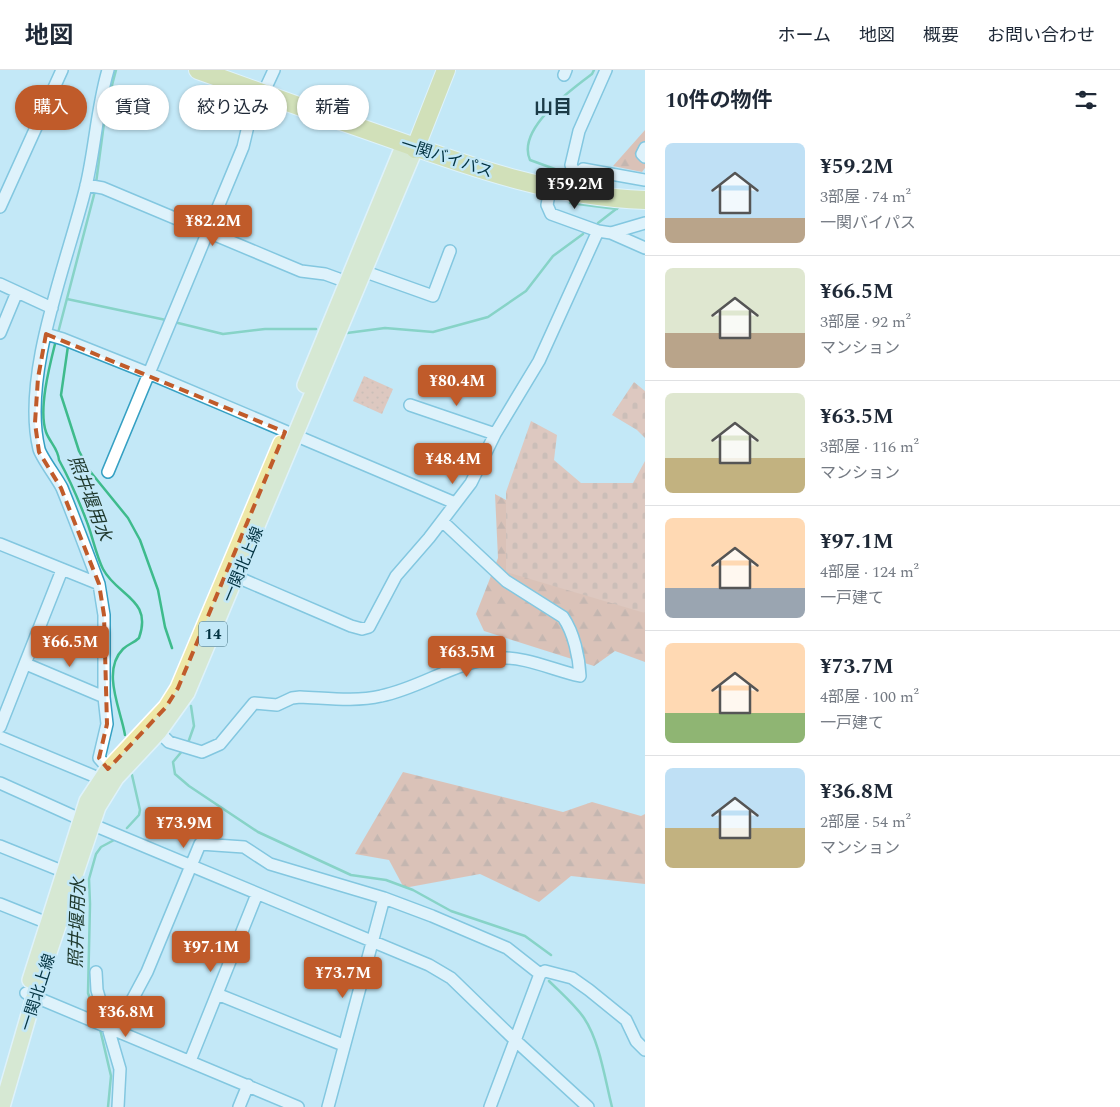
<!DOCTYPE html>
<html lang="ja">
<meta charset="utf-8">
<style>
:root{--surface:#fff;--page:#f6f6f7;--text:#1f2937;--muted:#747a83;--line:#e0e1e3;--accent:#c05b2a}
body{margin:0;font-family:Spectral,"Noto Sans JP",serif;background:var(--page);color:var(--text);height:100vh;display:flex;flex-direction:column;font-size:19px;white-space:nowrap}
*{box-sizing:border-box;margin:0}
p{font-size:16px;color:var(--muted)}
.icon{flex:none;width:28px;height:28px;fill:none;stroke:currentColor;stroke-width:2;stroke-linecap:round;stroke-linejoin:round}
.map{position:relative;flex:1;overflow:hidden}
.details{display:flex;flex-direction:column;background:var(--surface);width:475px}
.details>*{flex:none}
.banner{position:absolute;left:15px;top:15px;width:475px;height:45px;display:flex;gap:10px}
.price{position:absolute;translate:-50% -42px;padding:0 11px;border-radius:5px;background:var(--accent);color:#fff;font-size:16px;line-height:32px;filter:drop-shadow(0 1px 2px #0008)}
.price::after{content:'';position:absolute;left:50%;top:30px;width:15px;height:11px;margin-left:-8px;background:inherit;clip-path:polygon(0 0,100% 0,50% 100%)}
.price.active{background:#222;color:#fff}
ul{padding:0;list-style:none}
li{display:flex;align-items:center;gap:15px;height:125px;padding:0 20px}
li+li{border-top:1px solid var(--line)}
li span{display:grid;place-items:center;flex:none;width:140px;height:100px;border-radius:8px;color:#555}
li>.icon{margin-inline-start:auto}
span .icon{width:60px;height:60px;fill:#fffc;stroke-width:1}
li b{font-size:21px}
h2{display:flex;justify-content:space-between;align-items:center;height:60px;padding:0 20px;font-size:21px}
.pill{padding:0 18px;border-radius:22px;background:var(--surface);box-shadow:0 1px 4px #0004;font-size:18px;line-height:45px}
.pill.active{background:var(--accent);color:#fff}
header{display:flex;align-items:center;gap:30px;box-sizing:border-box;height:70px;padding:0 25px;background:var(--surface);border-bottom:1px solid var(--line)}
header strong{font-size:24px}
nav{display:flex;gap:28px;margin-inline-start:auto;font-size:18px}
main{display:flex;flex:1;min-height:0}
.map>svg:first-child{display:block}
.forest{fill:url(#forest-firs)}
.cemetery{fill:url(#cemetery-stones)}
.park{fill:url(#park-dots)}
.lines{fill:none;stroke-linecap:round;stroke-linejoin:round}
.stream{stroke:#3ebb8c;stroke-width:2.5}
.minor-casing{stroke:#35a0c3;stroke-width:14}
.major-casing{stroke:#fff;stroke-width:18}
.highway-casing{stroke:#fff;stroke-width:20}
.minor{stroke:#fff;stroke-width:11}
.major{stroke:#eee8a7;stroke-width:15}
.highway{stroke:#e2d86d;stroke-width:18}
.marked{fill:none;stroke:#c05b2a;stroke-width:4;stroke-dasharray:10 6;stroke-linejoin:round}
.labels{text-anchor:middle;stroke-width:5;stroke-linejoin:round;paint-order:stroke}
.shield{fill:#c3e8f7;stroke:#3d6978;stroke-width:1}
.shield-label{font-size:15px;font-weight:bold;fill:#033341}
.street-label{font-size:16px;fill:#033341;stroke:#c3e8f7}
.water-label{font-size:18px;font-style:italic;fill:#1e382c;stroke:#c3e8f7}
.quarter-label{font-size:19px;font-weight:bold;fill:#1b3b47;stroke:#c3e8f7}
</style>
<header>
<strong>地図</strong>
<nav><a>ホーム</a><a>地図</a><a>概要</a><a>お問い合わせ</a></nav>
</header>
<main>
<div class="map">
<svg width="645" height="1037" viewBox="0 0 645 1037">
<defs>
<pattern id="forest-firs" width="22" height="20" patternUnits="userSpaceOnUse" patternTransform="scale(1.25)"><rect width="22" height="20" fill="#f7966c"/><path d="M5 1l3.5 6h-7zM16 11l3.5 6h-7z" fill="#c67b5a"/></pattern>
<pattern id="cemetery-stones" width="16" height="16" patternUnits="userSpaceOnUse" patternTransform="scale(1.25)"><rect width="16" height="16" fill="#fca37c"/><path d="M2 7V4a2 2 0 0 1 4 0v3zM10 15v-3a2 2 0 0 1 4 0v3z" fill="#d68d6c"/></pattern>
<pattern id="park-dots" width="8" height="8" patternUnits="userSpaceOnUse" patternTransform="scale(1.25)"><rect width="8" height="8" fill="#fca37c"/><path d="M2 2h.1M6 6h.1" fill="none" stroke="#d68d6c" stroke-width="1.8" stroke-linecap="round"/></pattern>
</defs>
<rect width="100%" height="100%" fill="#c3e8f7"/>
<path class="forest" d="M645 60V98L642 102 613 96Z
M495 424 559 459 645 445V592L615 581 594 596 484 561 476 544 498 488Z
M403 702 563 742 592 732 641 746 645 744V814L571 806 539 832 480 804 404 818 389 790 355 784Z"/>
<path class="cemetery" d="M634 312 645 321V368L637 360 612 345Z
M531 351 557 365 554 390 581 413H633L645 391V543L506 502V422Z"/>
<path class="park" d="M364 306 393 319 382 344 353 331Z"/>
<g class="lines">
<path class="stream" d="M563 102 530 90C516 59 572 19 592 4L594 0
M96 113 106 38 116 0
M570 133 617 139
M598 153 620 136
M67 229 166 250
M174 252 223 264 265 259H316
M58 263 95 121
M347 263 385 258 433 262 488 247 526 221 553 186 583 164
M56 270C50 294 38 339 46 362 50 373 58 378 59 390 70 410 79 431 87 452 93 468 96 485 103 499 117 526 153 529 139 568 134 573 128 574 123 579 101 601 121 640 125 665
M68 276 61 325 79 381 89 400 128 448 140 470 158 520 165 557 172 578
M188 673 194 656 191 636
M183 680 173 692 175 704 189 716 258 762 351 805 386 810 413 820 451 841 525 866 551 885
M127 758 139 745 140 740 132 705
M549 911C561 923 575 935 584 948 600 972 605 1010 612 1037
M97 949 88 923 90 834 89 809 96 784 101 777 116 769
M100 959 111 1006 108 1037"/>
<g class="minor-casing">
<path id="minor" d="M564 5 566 0
M645 78 642 84 645 87
M576 105 571 95 579 61 606 0
M566 112 583 99 645 110
M86 115 103 118 301 201 325 204 347 212
M550 119 547 135 551 144 598 161 611 163 645 178
M0 137 62 0
M611 163 645 153
M363 201 433 226 450 181
M0 214 52 238
M0 263 17 222
M46 264 63 269 148 303 455 433
M410 335 495 364
M108 402 243 77 248 56 274 0
M0 474 99 514C87 482 75 450 62 418 57 408 41 387 39 379 21 304 68 191 86 116 95 78 97 37 108 0
M230 504 351 556 362 559 369 557 396 506 429 468 471 413 495 364 539 291 598 161
M99 514 104 545V627L107 654 99 688 114 705
M26 594 104 627
M0 657 62 500
M154 657 169 672 202 682 220 674 254 633 277 635 292 628 300 627C327 628 355 632 381 626 421 618 456 591 497 588 525 586 553 600 580 606 579 587 574 563 563 547L506 511 442 451
M0 667 101 709
M0 713 91 754 429 895 451 908 516 971 588 1037
M0 776 72 805
M0 834 55 856
M96 902 97 920 120 999 118 1037
M26 923 298 1037
M217 924 343 975
M115 962 147 902 200 774 244 777 270 794 384 828 432 846 507 878 540 904
M190 991 257 824
M239 1037 248 1015
M328 1037 384 828
M490 1037 540 904 545 901 572 908 589 920 626 950 636 971 645 980"/>
</g>
<g class="major-casing">
<path id="major" d="M305 315 404 74
M30 910 87 731 108 699 166 637 178 618 281 373
M2 1037 34 927 98 737 116 708 159 662 187 623 415 79"/>
</g>
<g class="highway-casing">
<path id="highway" d="M198 0C264 24 329 47 395 70 476 99 558 127 645 130
M415 79 446 0"/>
</g>
<use href="#minor" class="minor"/>
<use href="#major" class="major"/>
<use href="#highway" class="highway"/>
</g>
<path d="M0 0H645V1037H0ZM46 264 285 362 178 618 166 637 108 699 99 688 107 654 104 545 99 514 61 418 39 382 35 353 38 308Z" fill="#c3e8f7" fill-opacity=".55" fill-rule="evenodd"/>
<path class="marked" d="M46 264 285 362 178 618 166 637 108 699 99 688 107 654 104 545 99 514 61 418 39 382 35 353 38 308Z"/>
<g class="labels">
<rect class="shield" x="199" y="551.5" width="28" height="25" rx="4"/>
<g class="shield-label">
<text x="213" y="569">14</text>
</g>
<g class="street-label">
<text transform="translate(447 87) rotate(18)" y="6">一関バイパス</text>
<text transform="translate(242 494) rotate(-67)" y="6">一関北上線</text>
<text transform="translate(37 922) rotate(-72)" y="6">一関北上線</text>
</g>
<g class="water-label">
<text transform="translate(90 428) rotate(69)" y="6">照井堰用水</text>
<text transform="translate(77 853) rotate(-88)" y="6">照井堰用水</text>
</g>
<g class="quarter-label">
<text x="553" y="43">山目</text>
</g>
</g>
</svg>
<b class="price active" style="left:575px;top:140px">¥59.2M</b>
<b class="price" style="left:213px;top:177px">¥82.2M</b>
<b class="price" style="left:457px;top:337px">¥80.4M</b>
<b class="price" style="left:453px;top:415px">¥48.4M</b>
<b class="price" style="left:70px;top:598px">¥66.5M</b>
<b class="price" style="left:467px;top:608px">¥63.5M</b>
<b class="price" style="left:184px;top:779px">¥73.9M</b>
<b class="price" style="left:211px;top:903px">¥97.1M</b>
<b class="price" style="left:343px;top:929px">¥73.7M</b>
<b class="price" style="left:126px;top:968px">¥36.8M</b>
<div class="banner">
<a class="pill active">購入</a>
<a class="pill">賃貸</a>
<a class="pill">絞り込み</a>
<a class="pill">新着</a>
</div>
</div>
<section class="details">
<h2>10件の物件<svg class="icon" aria-label="filters" viewBox="0 0 24 24"><path d="M4 7h16M4 17h16"/><circle cx="9" cy="7" r="2"/><circle cx="15" cy="17" r="2"/></svg></h2>
<ul>
<li><span style="background:linear-gradient(#bfe0f5 75%,#b9a48a 0)"><svg class="icon" aria-label="home" viewBox="0 0 24 24"><path d="M3 11l9-7 9 7M6 9v11h12V9"/></svg></span><div><b>¥59.2M</b><p>3部屋 · 74 m²</p><p>一関バイパス</p></div></li>
<li><span style="background:linear-gradient(#dfe7d0 65%,#b9a48a 0)"><svg class="icon" aria-label="home" viewBox="0 0 24 24"><path d="M3 11l9-7 9 7M6 9v11h12V9"/></svg></span><div><b>¥66.5M</b><p>3部屋 · 92 m²</p><p>マンション</p></div></li>
<li><span style="background:linear-gradient(#dfe7d0 65%,#c2b280 0)"><svg class="icon" aria-label="home" viewBox="0 0 24 24"><path d="M3 11l9-7 9 7M6 9v11h12V9"/></svg></span><div><b>¥63.5M</b><p>3部屋 · 116 m²</p><p>マンション</p></div></li>
<li><span style="background:linear-gradient(#ffd9b3 70%,#9aa5b1 0)"><svg class="icon" aria-label="home" viewBox="0 0 24 24"><path d="M3 11l9-7 9 7M6 9v11h12V9"/></svg></span><div><b>¥97.1M</b><p>4部屋 · 124 m²</p><p>一戸建て</p></div></li>
<li><span style="background:linear-gradient(#ffd9b3 70%,#8fb573 0)"><svg class="icon" aria-label="home" viewBox="0 0 24 24"><path d="M3 11l9-7 9 7M6 9v11h12V9"/></svg></span><div><b>¥73.7M</b><p>4部屋 · 100 m²</p><p>一戸建て</p></div></li>
<li><span style="background:linear-gradient(#bfe0f5 60%,#c2b280 0)"><svg class="icon" aria-label="home" viewBox="0 0 24 24"><path d="M3 11l9-7 9 7M6 9v11h12V9"/></svg></span><div><b>¥36.8M</b><p>2部屋 · 54 m²</p><p>マンション</p></div></li>
</ul>
</section>
</main>
